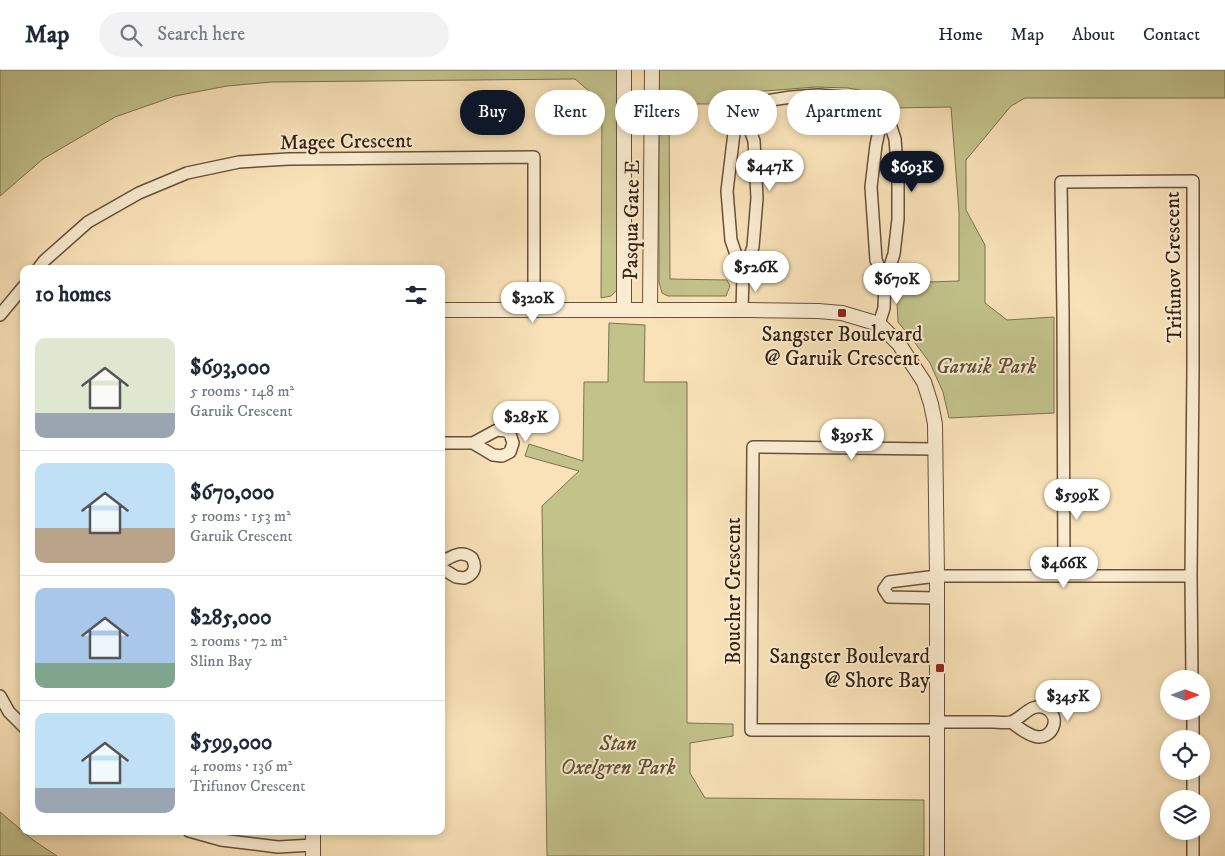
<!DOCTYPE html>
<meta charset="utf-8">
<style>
:root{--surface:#fff;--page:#f2f2f3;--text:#1f2937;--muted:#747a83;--line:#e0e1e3;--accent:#111827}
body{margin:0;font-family:"IM FELL DW Pica",serif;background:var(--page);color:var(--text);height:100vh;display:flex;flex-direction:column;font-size:19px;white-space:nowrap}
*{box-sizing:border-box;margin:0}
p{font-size:16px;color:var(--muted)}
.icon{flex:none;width:28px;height:28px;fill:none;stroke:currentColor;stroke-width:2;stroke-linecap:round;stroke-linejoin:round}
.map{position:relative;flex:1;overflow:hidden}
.drawer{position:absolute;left:20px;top:195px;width:425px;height:570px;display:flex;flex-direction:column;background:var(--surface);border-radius:10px;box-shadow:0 2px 8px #0003}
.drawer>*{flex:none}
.guide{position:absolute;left:460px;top:20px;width:475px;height:45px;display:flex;gap:10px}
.needle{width:32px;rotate:90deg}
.buttons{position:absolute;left:1160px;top:600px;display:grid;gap:10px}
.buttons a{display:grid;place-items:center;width:50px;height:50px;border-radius:50%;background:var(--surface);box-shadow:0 2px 8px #0003;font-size:25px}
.price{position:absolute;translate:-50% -42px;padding:0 11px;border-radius:18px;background:#fff;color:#222;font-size:16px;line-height:32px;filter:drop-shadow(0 1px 2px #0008)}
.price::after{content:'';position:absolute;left:50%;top:30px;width:15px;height:11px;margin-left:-8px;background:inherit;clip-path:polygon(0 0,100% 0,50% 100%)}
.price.current{background:var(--accent);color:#fff}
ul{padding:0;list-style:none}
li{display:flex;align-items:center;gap:15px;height:125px;padding:0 15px}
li+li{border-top:1px solid var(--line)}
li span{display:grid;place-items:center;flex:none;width:140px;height:100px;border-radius:10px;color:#555}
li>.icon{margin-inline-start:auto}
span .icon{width:60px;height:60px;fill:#fffc;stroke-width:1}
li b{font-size:21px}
h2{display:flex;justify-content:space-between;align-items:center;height:60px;padding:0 15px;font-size:21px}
.pill{padding:0 18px;border-radius:22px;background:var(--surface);box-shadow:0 2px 8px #0003;font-size:18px;line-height:45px}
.pill.current{background:var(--accent);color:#fff}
header{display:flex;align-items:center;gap:30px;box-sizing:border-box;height:70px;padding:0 25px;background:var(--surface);border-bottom:1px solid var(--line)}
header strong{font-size:24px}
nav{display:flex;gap:28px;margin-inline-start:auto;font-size:18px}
.search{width:350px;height:45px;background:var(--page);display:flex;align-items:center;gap:12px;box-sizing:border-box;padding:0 18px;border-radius:28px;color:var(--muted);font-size:19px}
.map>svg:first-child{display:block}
.green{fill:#c2c28b;stroke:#7c724e}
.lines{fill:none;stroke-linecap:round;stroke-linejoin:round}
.minor-casing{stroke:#66513c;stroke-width:14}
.tertiary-casing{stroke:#66513c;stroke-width:16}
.minor{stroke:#fbecd1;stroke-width:11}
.tertiary{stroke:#fbecd1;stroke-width:14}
.poi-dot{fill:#8f2418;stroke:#fbecd1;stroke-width:2}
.labels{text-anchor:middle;stroke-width:4;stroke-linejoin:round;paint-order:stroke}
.street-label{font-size:21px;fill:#352112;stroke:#fbecd1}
.poi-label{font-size:21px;fill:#352112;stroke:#fbecd1}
.park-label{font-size:21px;font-style:italic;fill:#5f5136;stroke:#fbecd1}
</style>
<header>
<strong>Map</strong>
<div class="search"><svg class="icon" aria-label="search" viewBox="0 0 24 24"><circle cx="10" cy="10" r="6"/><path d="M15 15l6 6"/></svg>Search here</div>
<nav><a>Home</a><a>Map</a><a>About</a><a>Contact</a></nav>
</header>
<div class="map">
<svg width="1225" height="786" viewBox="0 0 1225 786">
<rect width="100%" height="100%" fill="#f9e2b8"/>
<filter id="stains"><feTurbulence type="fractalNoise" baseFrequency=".004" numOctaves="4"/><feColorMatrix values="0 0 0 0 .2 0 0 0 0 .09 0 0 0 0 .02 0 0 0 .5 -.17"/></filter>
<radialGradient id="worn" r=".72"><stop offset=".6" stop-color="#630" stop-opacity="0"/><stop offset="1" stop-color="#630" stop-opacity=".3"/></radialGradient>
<path class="green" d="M0 0H619L618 219 611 226 601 228 602 32 575 9 272 12 227 16 175 26 115 47 43 89 0 126Z
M659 0H1225V28H1025L1011 36 966 90V140L985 175V233L1007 250 1054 247V343L949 348 943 322 930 293 912 269 898 252 896 213 959 211V142L951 37 894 38 886 25 848 18 816 17 752 22 742 27 736 34H669L670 209 727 210 730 216 726 226H668L662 223 659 212Z
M609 253 645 255 644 312H687V653L733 654V666L690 673V703L705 728 924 730V786H547L542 436 579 401 525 386 529 374 583 391 584 312H608Z
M0 742 33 770 57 786H0Z"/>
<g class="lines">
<g class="minor-casing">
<path id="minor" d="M884 38 876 75 871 117 876 190 885 211
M38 199 44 191 88 152 139 123 187 103 239 92 289 89 534 87V240
M743 205 731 170 727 121 734 63 743 39 752 33 791 27 818 25 844 27 884 36
M742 240 743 205 753 177 757 128 754 71 743 39
M0 245 24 216
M879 254 884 238 885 211 894 184 898 149V107L895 69 884 36
M441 373H473L497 360 506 361 510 364 513 373 510 382 502 386 493 385 473 373
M935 379 753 377 751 660H937
M441 492C452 487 461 479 472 488 477 497 474 505 464 508L456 507 441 498
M1064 506 1063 244 1061 112 1193 111V300L1191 506 1192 609
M936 528 889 527 884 519 889 512 937 506H1191
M0 626 9 642 24 657
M1193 641V669
M937 652C955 652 973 652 992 652 997 652 1006 653 1011 652 1023 648 1031 632 1045 638 1063 646 1052 672 1034 666 1026 664 1018 657 1011 652
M1193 701V729
M189 761 221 770 278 777 313 775
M1193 786V761"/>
</g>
<g class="tertiary-casing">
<path id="tertiary" d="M624 0V240
M441 240H750L818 241 842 243 879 254 899 274 924 312 931 334 935 354 937 506V786
M650 240 652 0
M313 786V761"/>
</g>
<use href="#minor" class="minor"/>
<use href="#tertiary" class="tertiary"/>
</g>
<g class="poi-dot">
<rect x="837" y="238" width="10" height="10" rx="2.5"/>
<rect x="935" y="593" width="10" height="10" rx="2.5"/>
</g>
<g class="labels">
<g class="street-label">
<text transform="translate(346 71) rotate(-1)" y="7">Magee Crescent</text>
<text transform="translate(631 150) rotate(-89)" y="7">Pasqua Gate E</text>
<text transform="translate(1173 197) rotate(-91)" y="7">Trifunov Crescent</text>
<text transform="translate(733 521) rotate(-90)" y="7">Boucher Crescent</text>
</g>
<g class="poi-label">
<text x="842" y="271">Sangster Boulevard<tspan x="842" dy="24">@ Garuik Crescent</tspan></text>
<text x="930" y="593" text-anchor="end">Sangster Boulevard<tspan x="930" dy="24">@ Shore Bay</tspan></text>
</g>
<g class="park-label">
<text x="986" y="303">Garuik Park</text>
<text x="618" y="680">Stan<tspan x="618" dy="24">Oxelgren Park</tspan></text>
</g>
</g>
<rect width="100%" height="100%" filter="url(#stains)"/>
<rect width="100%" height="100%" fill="url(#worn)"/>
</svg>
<div class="buttons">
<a><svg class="needle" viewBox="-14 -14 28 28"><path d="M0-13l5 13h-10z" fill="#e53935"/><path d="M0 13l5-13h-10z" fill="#747a83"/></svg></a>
<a><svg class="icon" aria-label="locate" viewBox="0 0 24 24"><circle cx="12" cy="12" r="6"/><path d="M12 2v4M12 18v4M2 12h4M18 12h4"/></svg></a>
<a><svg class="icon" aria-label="layers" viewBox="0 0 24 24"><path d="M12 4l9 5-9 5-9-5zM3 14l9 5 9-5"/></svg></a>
</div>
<b class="price" style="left:770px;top:122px">$447K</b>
<b class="price current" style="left:912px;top:123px">$693K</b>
<b class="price" style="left:756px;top:223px">$526K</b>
<b class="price" style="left:897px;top:235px">$670K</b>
<b class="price" style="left:533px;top:254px">$320K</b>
<b class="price" style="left:526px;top:373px">$285K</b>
<b class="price" style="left:852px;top:391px">$395K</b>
<b class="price" style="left:1077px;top:451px">$599K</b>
<b class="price" style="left:1064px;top:519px">$466K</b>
<b class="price" style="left:1068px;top:652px">$345K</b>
<div class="guide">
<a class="pill current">Buy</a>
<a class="pill">Rent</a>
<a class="pill">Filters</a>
<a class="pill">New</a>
<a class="pill">Apartment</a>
</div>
<section class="drawer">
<h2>10 homes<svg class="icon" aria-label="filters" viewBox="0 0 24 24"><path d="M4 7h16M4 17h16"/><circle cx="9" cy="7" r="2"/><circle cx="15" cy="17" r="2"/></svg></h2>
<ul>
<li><span style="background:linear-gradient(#dfe7d0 75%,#9aa5b1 0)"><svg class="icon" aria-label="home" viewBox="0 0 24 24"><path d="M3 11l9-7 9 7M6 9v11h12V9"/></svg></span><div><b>$693,000</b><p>5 rooms · 148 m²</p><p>Garuik Crescent</p></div></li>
<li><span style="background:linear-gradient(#bfe0f5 65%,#b9a48a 0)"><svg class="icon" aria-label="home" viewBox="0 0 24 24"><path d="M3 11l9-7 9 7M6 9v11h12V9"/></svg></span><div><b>$670,000</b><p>5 rooms · 153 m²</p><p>Garuik Crescent</p></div></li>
<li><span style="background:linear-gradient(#a9c7e8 75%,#7fa58c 0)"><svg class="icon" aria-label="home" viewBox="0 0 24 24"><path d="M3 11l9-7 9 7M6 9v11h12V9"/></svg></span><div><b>$285,000</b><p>2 rooms · 72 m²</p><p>Slinn Bay</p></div></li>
<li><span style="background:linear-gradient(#bfe0f5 75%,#9aa5b1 0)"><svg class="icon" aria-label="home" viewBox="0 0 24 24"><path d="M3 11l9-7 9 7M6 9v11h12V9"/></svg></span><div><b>$599,000</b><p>4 rooms · 136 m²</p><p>Trifunov Crescent</p></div></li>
</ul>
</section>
</div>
